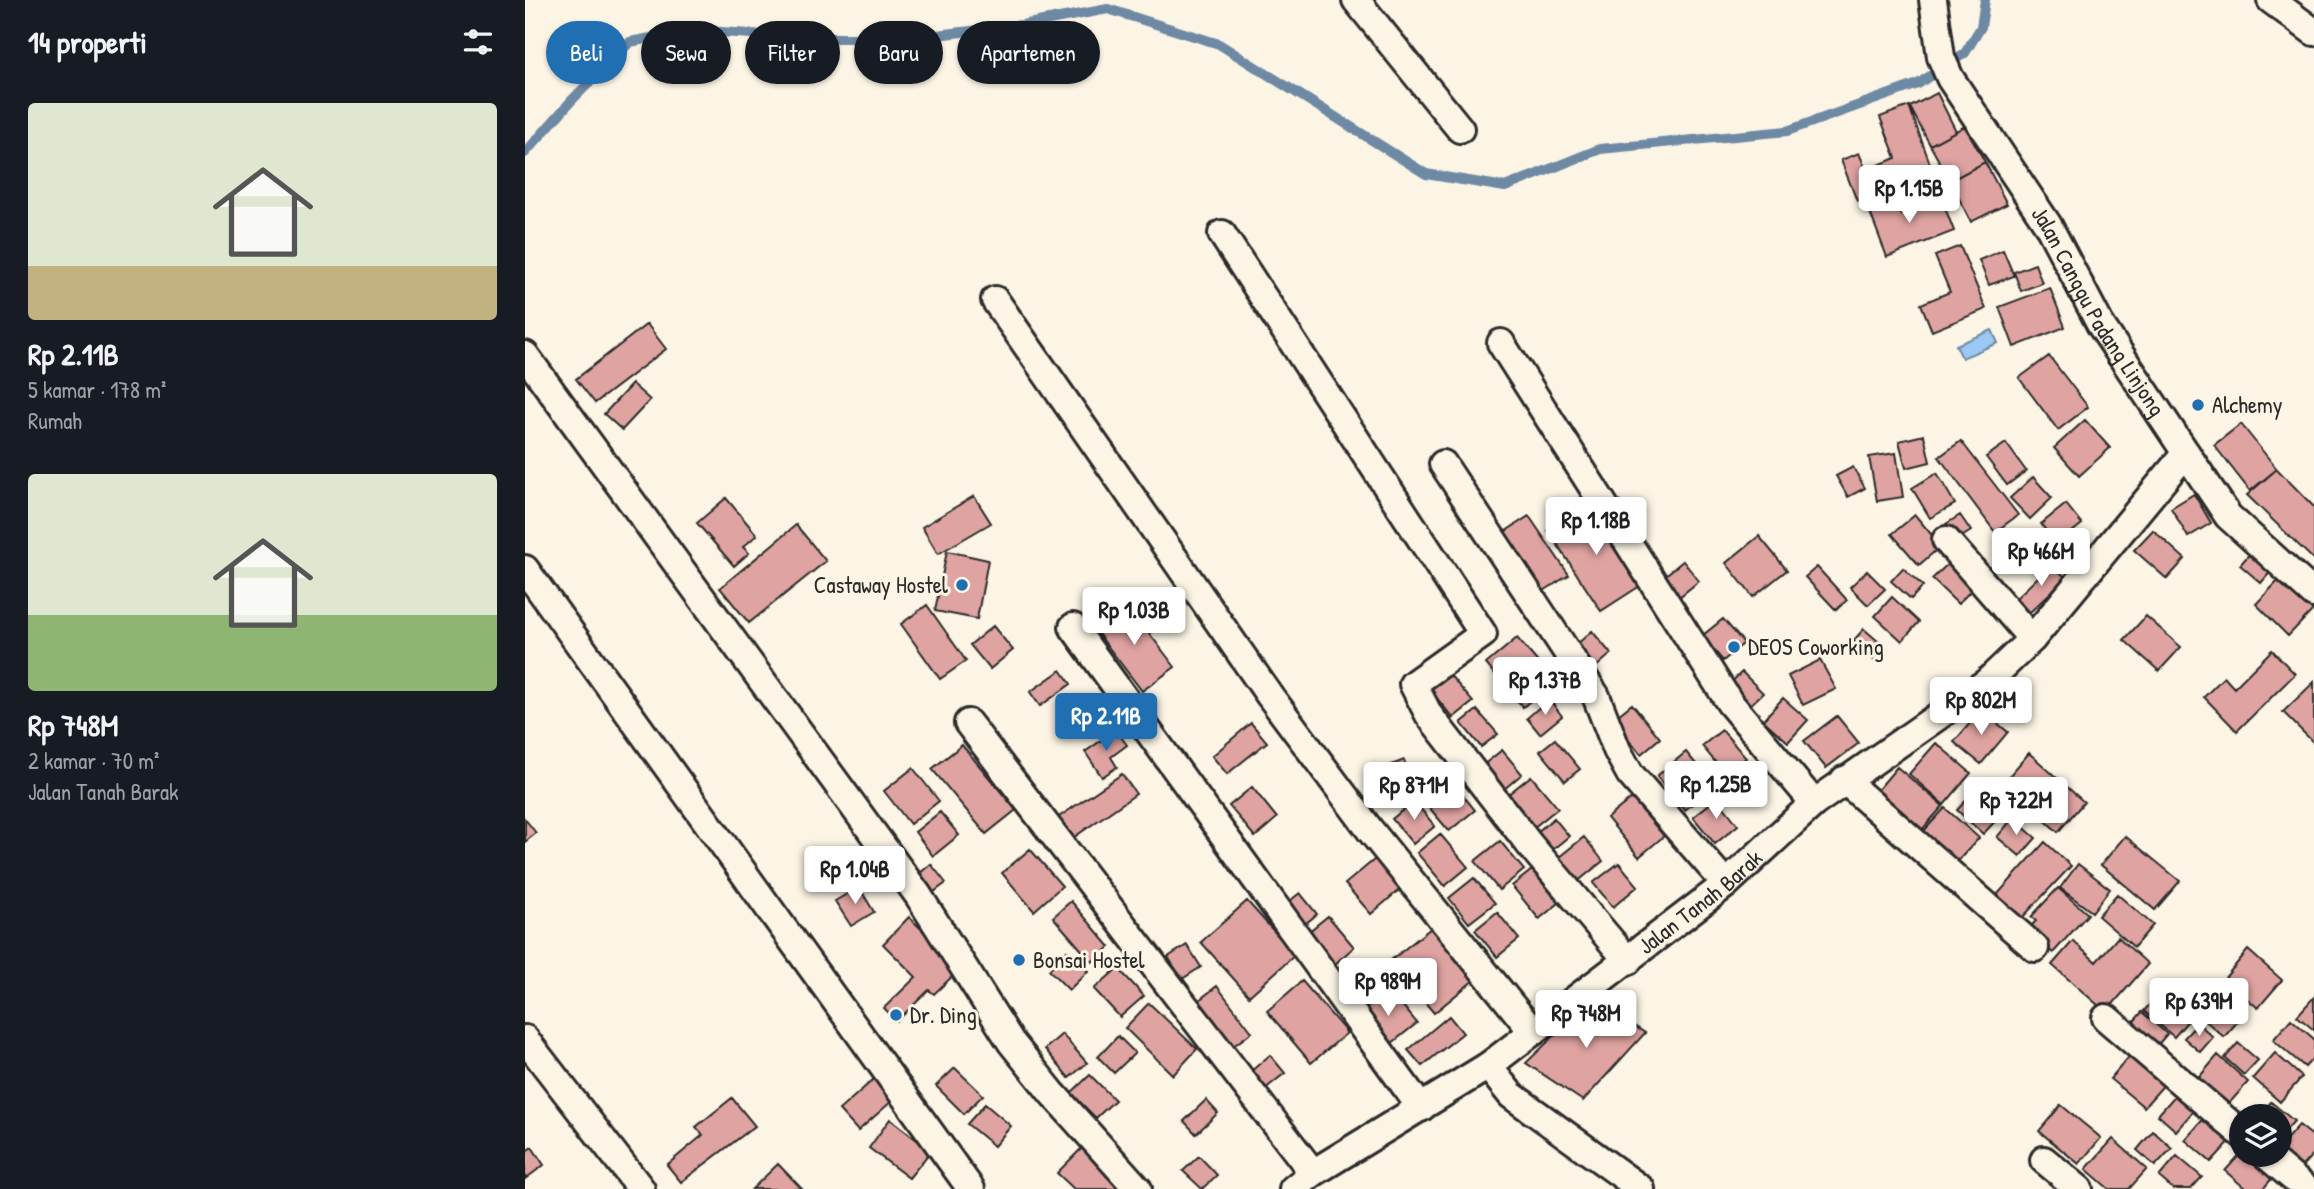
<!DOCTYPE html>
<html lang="id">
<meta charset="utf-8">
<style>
:root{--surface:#171b24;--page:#242831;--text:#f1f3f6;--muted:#9ea1a6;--accent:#1f6fb2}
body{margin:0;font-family:"Patrick Hand",sans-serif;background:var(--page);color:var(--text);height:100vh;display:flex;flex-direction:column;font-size:26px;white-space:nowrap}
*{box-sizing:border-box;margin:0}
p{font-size:23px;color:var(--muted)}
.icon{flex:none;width:38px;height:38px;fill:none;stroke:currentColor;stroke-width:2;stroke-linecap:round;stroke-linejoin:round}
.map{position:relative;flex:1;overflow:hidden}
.side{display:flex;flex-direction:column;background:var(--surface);width:525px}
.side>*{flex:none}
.top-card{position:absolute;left:21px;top:21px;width:665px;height:63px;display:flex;gap:14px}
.tools{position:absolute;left:1704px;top:1104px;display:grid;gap:14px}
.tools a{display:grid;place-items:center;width:63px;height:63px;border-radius:50%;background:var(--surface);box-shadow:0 2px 5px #0004;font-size:35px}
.price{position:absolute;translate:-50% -60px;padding:0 16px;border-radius:7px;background:#fff;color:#222;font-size:23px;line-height:46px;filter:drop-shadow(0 2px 4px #0008)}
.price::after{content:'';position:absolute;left:50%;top:42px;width:21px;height:16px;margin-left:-10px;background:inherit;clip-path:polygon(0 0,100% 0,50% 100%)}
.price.current{background:var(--accent);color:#fff}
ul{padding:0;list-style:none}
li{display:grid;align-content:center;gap:14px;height:371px;padding:0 28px}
li span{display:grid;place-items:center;height:217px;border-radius:7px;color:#555}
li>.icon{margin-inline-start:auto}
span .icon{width:126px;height:126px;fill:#fffc;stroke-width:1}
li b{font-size:30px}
h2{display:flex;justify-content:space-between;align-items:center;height:84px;padding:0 28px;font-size:30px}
.pill{padding:0 24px;border-radius:32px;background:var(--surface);box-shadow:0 2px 5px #0004;font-size:24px;line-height:63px}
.pill.current{background:var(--accent);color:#fff}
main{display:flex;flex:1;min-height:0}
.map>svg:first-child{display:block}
.water{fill:#9bc8f5;stroke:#6e89a4;stroke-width:2}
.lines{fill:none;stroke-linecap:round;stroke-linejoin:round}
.stream{stroke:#6e89a4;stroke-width:10}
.building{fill:#dfa4a1;stroke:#2b2b2b;stroke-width:2}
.street-casing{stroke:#2b2b2b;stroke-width:32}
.street{stroke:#fcf5e5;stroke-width:26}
.poi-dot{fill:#1f6fb2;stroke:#fcf5e5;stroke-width:2.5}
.labels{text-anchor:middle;stroke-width:6;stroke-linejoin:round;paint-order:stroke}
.street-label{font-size:23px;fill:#2b2b2b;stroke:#fcf5e5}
.poi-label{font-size:23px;fill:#2b2b2b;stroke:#fcf5e5;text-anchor:start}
</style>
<main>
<section class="side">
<h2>14 properti<svg class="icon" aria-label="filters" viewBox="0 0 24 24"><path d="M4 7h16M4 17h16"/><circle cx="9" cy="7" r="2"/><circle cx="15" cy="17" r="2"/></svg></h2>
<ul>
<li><span style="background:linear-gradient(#dfe7d0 75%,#c2b280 0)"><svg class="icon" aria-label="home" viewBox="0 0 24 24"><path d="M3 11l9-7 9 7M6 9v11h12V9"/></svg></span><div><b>Rp 2.11B</b><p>5 kamar · 178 m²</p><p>Rumah</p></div></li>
<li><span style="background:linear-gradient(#dfe7d0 65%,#8fb573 0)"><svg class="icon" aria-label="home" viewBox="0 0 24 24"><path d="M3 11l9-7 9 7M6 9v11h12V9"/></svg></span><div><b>Rp 748M</b><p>2 kamar · 70 m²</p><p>Jalan Tanah Barak</p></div></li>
</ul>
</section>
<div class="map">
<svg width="1789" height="1189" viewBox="0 0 1789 1189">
<rect width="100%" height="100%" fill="#fcf5e5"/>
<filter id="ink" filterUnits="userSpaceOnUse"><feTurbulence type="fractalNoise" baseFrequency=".0143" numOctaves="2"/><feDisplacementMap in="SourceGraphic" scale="14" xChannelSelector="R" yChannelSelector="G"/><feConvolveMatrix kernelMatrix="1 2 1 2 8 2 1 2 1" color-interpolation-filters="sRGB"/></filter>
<g filter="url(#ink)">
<path class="water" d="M1467 330 1473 343 1437 358 1431 345Z"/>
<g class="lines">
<path class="stream" d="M0 153 47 100 105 42 167 30 285 38H386L497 25 583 9 694 44 901 174 980 187 1075 149 1262 131 1393 84 1440 53 1456 27 1460 0"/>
</g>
<path class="building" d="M1412 93 1431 131 1405 145 1385 107Z
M1384 106 1408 172 1332 201 1316 160 1334 153 1341 170 1371 158 1355 117Z
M1440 126 1460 162 1425 181 1405 145Z
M1460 162 1482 204 1446 222 1425 181Z
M1369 198 1376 215 1417 200 1429 231 1362 257 1343 207Z
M1435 246 1461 309 1407 331 1396 304 1425 292 1410 256Z
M1478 250 1489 276 1464 285 1454 260Z
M1510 264 1517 283 1496 291 1489 272Z
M1525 288 1540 327 1489 347 1474 307Z
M122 324 141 349 70 403 51 379Z
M1524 356 1563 407 1533 430 1494 378Z
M107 384 125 400 97 430 79 414Z
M1560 420 1585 448 1554 476 1529 448Z
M1716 424 1752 469 1725 491 1689 445Z
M1399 435 1405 462 1381 468 1374 441Z
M1436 441 1493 515 1470 532 1414 457Z
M1481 443 1501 471 1482 485 1461 457Z
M1371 453 1378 497 1352 501 1344 457Z
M1328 467 1340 488 1323 497 1311 476Z
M1752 469 1789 507V560L1722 495Z
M1412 473 1430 504 1405 518 1387 488Z
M1508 477 1527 498 1505 519 1485 498Z
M1669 494 1686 523 1663 537 1646 508Z
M449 496 466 523 413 554 397 527Z
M201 498 232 535 218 547 224 553 209 566 172 523Z
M1066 502 1118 584 1076 611 1023 530Z
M1541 504 1557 524 1532 544 1516 524Z
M1390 515 1416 546 1394 565 1367 534Z
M1435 515 1446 531 1432 540 1421 524Z
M1004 516 1044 575 1017 592 978 533Z
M271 525 301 561 224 623 195 588Z
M1628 530 1660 559 1642 579 1609 550Z
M1234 536 1262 570 1228 597 1201 563Z
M422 551 463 560 452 619 410 611Z
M1727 551 1748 569 1736 583 1715 565Z
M1427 560 1452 584 1433 604 1407 579Z
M1158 561 1174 581 1153 598 1137 578Z
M1527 564 1541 578 1504 613 1491 598Z
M1292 567 1322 600 1311 610 1280 577Z
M1378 568 1398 586 1386 599 1366 581Z
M1342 571 1360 589 1343 605 1325 587Z
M1756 578 1788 610 1763 636 1731 604Z
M1367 597 1394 622 1377 641 1350 616Z
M601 603 650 667 617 691 568 627Z
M402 605 441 661 415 679 376 624Z
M1621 616 1656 647 1634 671 1599 640Z
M1198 619 1219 643 1198 661 1177 636Z
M468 626 488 650 465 669 445 645Z
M1339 629 1361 648 1350 661 1328 641Z
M1067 631 1086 654 1070 668 1051 645Z
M992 638 1029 681 998 707 961 664Z
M1747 650 1770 674 1712 731 1679 697 1699 677 1709 688Z
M1295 660 1311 689 1278 705 1263 676Z
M536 670 546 684 515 706 505 692Z
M1217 672 1238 693 1222 708 1201 687Z
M924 674 948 702 928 718 905 690Z
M1789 682V743L1758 712Z
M590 687 608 712 581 732 563 705Z
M1258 698 1283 720 1263 742 1238 720Z
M1024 699 1037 716 1015 734 1002 718Z
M1107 704 1135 738 1116 754 1087 720Z
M952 710 973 734 956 747 936 723Z
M1456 710 1483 732 1456 764 1429 742Z
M1312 716 1334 743 1301 768 1279 741Z
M726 723 742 742 702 774 687 756Z
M591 730 602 745 586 757 592 767 577 777 560 752Z
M1197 730 1221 758 1200 774 1177 746Z
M1030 739 1055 769 1040 781 1015 751Z
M1411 743 1446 773 1419 805 1384 774Z
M437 745 491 810 461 834 407 769Z
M977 750 997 774 978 790 957 766Z
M1161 752 1189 786 1160 810 1132 776Z
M1504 753 1559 802 1533 832 1478 783Z
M879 760 883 771 869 777 864 766Z
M1372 767 1418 806 1395 832 1350 793Z
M388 768 414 801 385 824 359 791Z
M597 774 611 794 542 842 528 821Z
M1006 776 1033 808 1008 828 981 796Z
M928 783 950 810 924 831 902 805Z
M880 786 890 787 888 800 878 799Z
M727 787 752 818 730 837 704 806Z
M1452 789 1478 813 1458 834 1432 810Z
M1107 798 1139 836 1114 857 1082 818Z
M1192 798 1213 825 1190 844 1168 817Z
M889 801 910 826 888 844 867 819Z
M1420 808 1454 838 1431 863 1397 833Z
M415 812 434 835 408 856 390 832Z
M1029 818 1044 836 1026 851 1011 833Z
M1488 818 1511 838 1495 856 1472 837Z
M0 819 11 833 0 842Z
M915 834 943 867 920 886 892 853Z
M1600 836 1655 881 1630 910 1576 865Z
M1059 837 1078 861 1052 882 1033 858Z
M975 841 999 870 974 890 950 861Z
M1520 842 1546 866 1496 919 1471 896Z
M505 849 537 886 509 911 477 873Z
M855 855 880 885 846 914 820 884Z
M1094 863 1113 886 1088 907 1068 883Z
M406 864 421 883 402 897 388 879Z
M1553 864 1585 889 1567 912 1535 888Z
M1007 870 1034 903 1014 919 987 886Z
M949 878 970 903 944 923 924 898Z
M334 887 349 912 326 926 310 901Z
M1533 888 1563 914 1528 953 1502 930 1511 921 1506 917Z
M775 893 792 914 780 924 762 903Z
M1592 894 1628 925 1609 947 1573 916Z
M546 901 585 947 567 962 528 917Z
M722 901 770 955 724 996 676 942Z
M972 912 994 939 972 957 950 930Z
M803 916 829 947 809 965 782 933Z
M384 917 436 968 409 994 404 990 372 1021 359 1008 391 977 358 944Z
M906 928 949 980 909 1013 865 961Z
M1593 937 1623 964 1581 1012 1527 965 1548 941 1571 962Z
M662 945 676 967 657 979 643 957Z
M1723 950 1757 980 1733 1008 1699 979Z
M542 951 563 971 544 990 524 970Z
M829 958 854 988 833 1005 808 975Z
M593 968 619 996 595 1017 569 989Z
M777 981 822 1033 786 1063 742 1011Z
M692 986 727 1032 703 1050 668 1005Z
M864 989 892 1023 862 1047 835 1013Z
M1637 990 1667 1016 1649 1037 1619 1011Z
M1696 991 1721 1012 1699 1037 1675 1016Z
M1789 997V1030L1772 1016Z
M1067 999 1120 1033 1058 1101 1001 1063Z
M624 1003 672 1049 648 1075 600 1028Z
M1617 1012 1642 1034 1630 1048 1605 1026Z
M924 1016 938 1033 897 1066 883 1050Z
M1766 1019 1789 1039V1057L1780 1067 1748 1040Z
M1673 1023 1688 1037 1675 1052 1659 1038Z
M537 1034 562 1063 544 1078 520 1049Z
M593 1036 610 1053 589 1073 573 1057Z
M1713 1043 1733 1060 1719 1075 1700 1058Z
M1609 1051 1643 1080 1619 1107 1585 1079Z
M1750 1053 1777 1077 1755 1102 1728 1078Z
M745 1055 760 1073 740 1089 725 1072Z
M1693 1055 1723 1082 1700 1108 1670 1082Z
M430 1068 458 1095 439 1114 411 1086Z
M565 1075 590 1100 571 1118 546 1093Z
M349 1079 368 1100 333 1131 314 1110Z
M1654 1091 1672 1107 1651 1131 1633 1115Z
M207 1098 230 1126 156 1182 142 1165 178 1135 171 1127Z
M681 1100 693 1113 671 1134 659 1121Z
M1746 1102 1769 1121 1755 1137V1116H1734Z
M460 1104 486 1126 469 1146 442 1124Z
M1536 1105 1576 1138 1554 1164 1514 1131Z
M1682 1115 1708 1138 1686 1162 1660 1140Z
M365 1119 406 1151 384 1178 344 1148Z
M1774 1125 1789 1137V1153L1770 1174 1755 1155V1146Z
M1628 1131 1647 1148 1630 1166 1612 1150Z
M1588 1139 1622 1169 1604 1189H1584L1561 1169Z
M7 1147 19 1165 0 1179V1152Z
M557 1148 599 1189H549L532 1173Z
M1717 1152V1155H1725L1749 1176 1738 1189H1721L1700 1171Z
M674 1156 692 1175 677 1189 658 1171Z
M1652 1156 1677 1177 1666 1189H1648L1634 1177Z
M253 1164 277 1189H227Z"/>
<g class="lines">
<g class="street-casing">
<g id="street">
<path d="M831 0 935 129"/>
<path id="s1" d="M1408 0 1416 57 1425 78 1523 225 1575 324 1703 516 1789 594"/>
<path d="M1746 0 1789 32"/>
<path d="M697 234 958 634 888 684 904 715 1005 845 1103 961"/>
<path d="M470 300 745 696 845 830 1008 1032"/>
<path d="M976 343 1205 703 1289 803"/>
<path d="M0 355 393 895 486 1042 527 1093 613 1189"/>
<path d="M918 464 1071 696 1092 750 1105 774 1201 884"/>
<path d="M1421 540 1507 639"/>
<path d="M0 569 446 1189"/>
<path d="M548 627 896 1108"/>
<path d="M443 723 788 1173"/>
<path d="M1319 780 1510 948"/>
<path d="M1581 1018 1717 1134"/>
<path d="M0 1039 116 1189"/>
<path d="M963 1066 986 1095 1116 1189"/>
<path d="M1741 1155 1781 1189"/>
<path d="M1519 1160 1554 1189"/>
<path id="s2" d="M768 1189 788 1173 963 1066 1201 884 1289 803 1462 682 1507 639 1661 453"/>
</g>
</g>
<use href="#street" class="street"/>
</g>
</g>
<g class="poi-dot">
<circle cx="1673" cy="405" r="7"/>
<circle cx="437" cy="585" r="7"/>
<circle cx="1209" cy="647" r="7"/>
<circle cx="494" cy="960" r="7"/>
<circle cx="371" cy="1015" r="7"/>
</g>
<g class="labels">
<g class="street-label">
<text dy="8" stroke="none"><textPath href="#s1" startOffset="357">Jalan Canggu Padang Linjong</textPath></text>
<text dy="8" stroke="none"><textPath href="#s2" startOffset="499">Jalan Tanah Barak</textPath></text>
</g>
<g class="poi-label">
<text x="1687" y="413">Alchemy</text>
<text x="423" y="593" text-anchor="end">Castaway Hostel</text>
<text x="1223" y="655">DEOS Coworking</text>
<text x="508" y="968">Bonsai Hostel</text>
<text x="385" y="1023">Dr. Ding</text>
</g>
</g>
</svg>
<div class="tools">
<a><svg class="icon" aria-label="layers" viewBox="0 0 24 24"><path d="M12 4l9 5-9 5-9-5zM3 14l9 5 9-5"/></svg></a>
</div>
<b class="price" style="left:1384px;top:225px">Rp 1.15B</b>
<b class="price" style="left:1071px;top:557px">Rp 1.18B</b>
<b class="price" style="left:1516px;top:588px">Rp 466M</b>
<b class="price" style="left:609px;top:647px">Rp 1.03B</b>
<b class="price" style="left:1020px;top:717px">Rp 1.37B</b>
<b class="price" style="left:1456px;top:737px">Rp 802M</b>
<b class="price current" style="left:581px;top:753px">Rp 2.11B</b>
<b class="price" style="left:1191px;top:821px">Rp 1.25B</b>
<b class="price" style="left:889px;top:822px">Rp 871M</b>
<b class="price" style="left:1491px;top:837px">Rp 722M</b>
<b class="price" style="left:330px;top:906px">Rp 1.04B</b>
<b class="price" style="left:863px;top:1018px">Rp 989M</b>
<b class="price" style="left:1674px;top:1038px">Rp 639M</b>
<b class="price" style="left:1061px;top:1050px">Rp 748M</b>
<div class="top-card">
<a class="pill current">Beli</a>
<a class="pill">Sewa</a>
<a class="pill">Filter</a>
<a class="pill">Baru</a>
<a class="pill">Apartemen</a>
</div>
</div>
</main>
